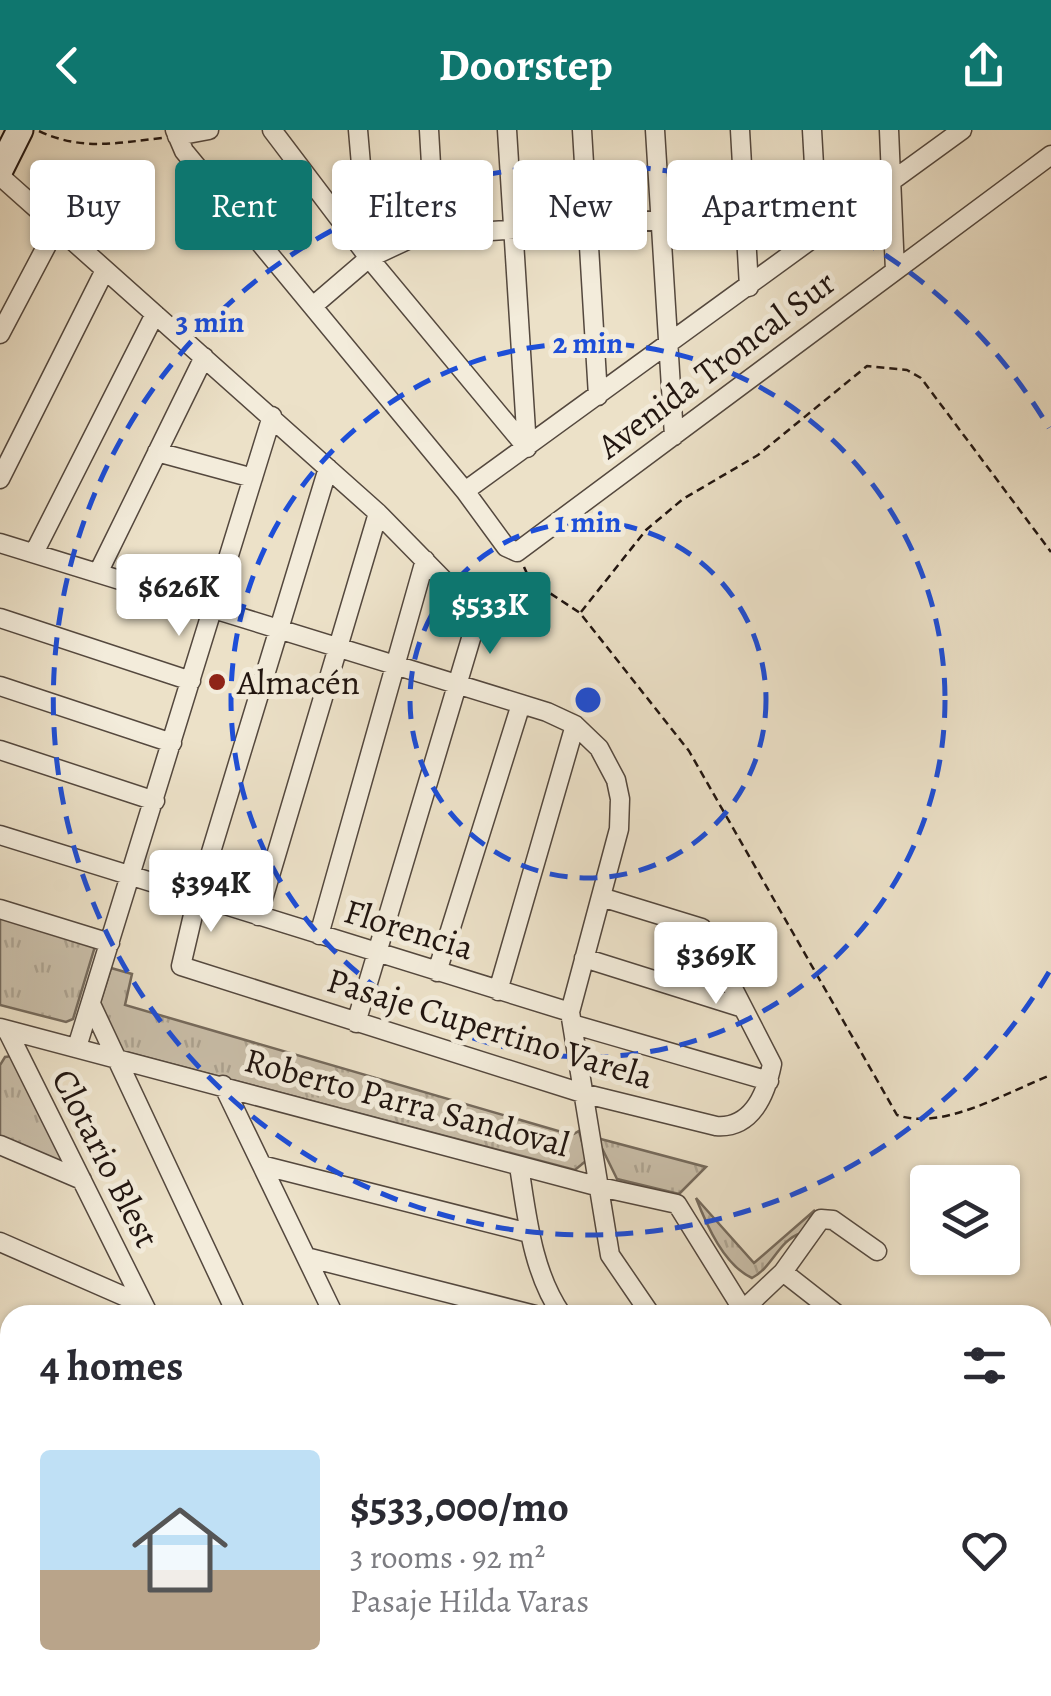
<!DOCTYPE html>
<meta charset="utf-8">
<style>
:root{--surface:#fff;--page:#f7f7f7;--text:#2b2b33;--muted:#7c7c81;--line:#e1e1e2;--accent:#0f766e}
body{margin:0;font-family:Alegreya,serif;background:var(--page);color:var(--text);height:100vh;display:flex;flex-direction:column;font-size:38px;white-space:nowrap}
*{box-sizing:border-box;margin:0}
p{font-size:32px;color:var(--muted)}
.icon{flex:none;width:55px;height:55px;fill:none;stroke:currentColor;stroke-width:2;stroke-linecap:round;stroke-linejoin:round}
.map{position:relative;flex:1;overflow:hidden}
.panel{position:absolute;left:0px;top:1175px;width:1052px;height:392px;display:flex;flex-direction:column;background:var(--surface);border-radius:30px 30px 0 0;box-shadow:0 2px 8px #0004}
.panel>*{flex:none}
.hud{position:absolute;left:30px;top:30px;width:992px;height:90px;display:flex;gap:20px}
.tools{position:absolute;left:910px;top:1035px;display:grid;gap:20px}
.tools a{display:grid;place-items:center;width:110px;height:110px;border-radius:10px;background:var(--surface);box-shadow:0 2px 8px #0004;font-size:50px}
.price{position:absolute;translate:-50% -85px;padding:0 22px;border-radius:10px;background:#fff;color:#222;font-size:32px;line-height:65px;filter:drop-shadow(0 2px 5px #0008)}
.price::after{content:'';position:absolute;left:50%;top:60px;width:30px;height:22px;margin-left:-15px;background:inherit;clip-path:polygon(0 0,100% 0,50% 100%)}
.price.on{background:var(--accent);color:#fff}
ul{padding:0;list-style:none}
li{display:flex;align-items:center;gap:30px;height:250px;padding:0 40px}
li+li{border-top:2px solid var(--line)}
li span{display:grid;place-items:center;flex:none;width:280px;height:200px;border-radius:10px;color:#555}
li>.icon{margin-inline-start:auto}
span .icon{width:120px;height:120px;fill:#fffc;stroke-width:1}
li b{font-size:42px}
h2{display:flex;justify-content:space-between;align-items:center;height:120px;padding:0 40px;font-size:42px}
.pill{padding:0 35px;border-radius:10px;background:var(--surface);box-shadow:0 2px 8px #0004;font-size:35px;line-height:90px}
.pill.on{background:var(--accent);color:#fff}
header{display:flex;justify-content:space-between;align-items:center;height:130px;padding:0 40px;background:var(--accent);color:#fff;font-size:45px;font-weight:700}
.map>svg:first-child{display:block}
.grass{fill:url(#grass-tufts);stroke:#756a5c;stroke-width:2.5}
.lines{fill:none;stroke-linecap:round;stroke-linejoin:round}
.street-casing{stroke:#54483e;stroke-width:21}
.secondary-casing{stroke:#211510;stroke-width:29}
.path{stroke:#211510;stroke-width:2.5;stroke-dasharray:8 5;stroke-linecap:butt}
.street{stroke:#f3ecdb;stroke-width:18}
.secondary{stroke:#f3ecdb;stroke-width:25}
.ring{fill:none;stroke:#1d4ed8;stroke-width:5;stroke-dasharray:18 12}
.poi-dot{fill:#8f2418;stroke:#f3ecdb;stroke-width:4}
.labels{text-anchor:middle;stroke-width:10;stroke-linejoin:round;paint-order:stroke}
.street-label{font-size:35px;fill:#211510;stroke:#f3ecdb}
.poi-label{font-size:35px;fill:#211510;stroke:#f3ecdb;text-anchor:start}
.centre{fill:#1d4ed8;stroke:#f3ecdb;stroke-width:5}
.ring-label{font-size:30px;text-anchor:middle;font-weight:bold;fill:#1d4ed8;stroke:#f3ecdb;stroke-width:10;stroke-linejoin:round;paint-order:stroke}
</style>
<header><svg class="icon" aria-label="back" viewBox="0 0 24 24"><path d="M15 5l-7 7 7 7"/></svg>Doorstep<svg class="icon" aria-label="share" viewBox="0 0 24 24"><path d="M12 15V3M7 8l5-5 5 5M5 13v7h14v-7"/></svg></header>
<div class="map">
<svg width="1051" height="1566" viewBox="0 0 1051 1566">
<defs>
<pattern id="grass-tufts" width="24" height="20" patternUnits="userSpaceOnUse" patternTransform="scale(2.5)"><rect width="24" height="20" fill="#c9bea9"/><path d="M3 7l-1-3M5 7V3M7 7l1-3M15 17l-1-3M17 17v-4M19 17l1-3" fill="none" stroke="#aca290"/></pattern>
</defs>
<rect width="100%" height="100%" fill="#ece1c8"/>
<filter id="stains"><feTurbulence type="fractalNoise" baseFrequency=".002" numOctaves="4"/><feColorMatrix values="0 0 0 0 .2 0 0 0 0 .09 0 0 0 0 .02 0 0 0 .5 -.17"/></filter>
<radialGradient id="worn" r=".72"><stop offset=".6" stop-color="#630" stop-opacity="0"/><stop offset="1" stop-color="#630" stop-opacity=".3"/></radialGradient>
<path class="grass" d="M0 783 96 813 73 889 66 892 0 875Z
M111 838 132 844 125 875 572 1005 579 1001 587 1030 575 1040 118 920 97 882Z
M12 926 67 1036 0 1010V935L5 927Z
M597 1008 706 1037 679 1064 617 1049Z
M696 1068 754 1133 815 1080 801 1103C778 1111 773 1137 752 1148 724 1135 707 1096 696 1068Z
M0 1488 10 1493V1558H45L46 1566H0Z"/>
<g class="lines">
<g class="street-casing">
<path id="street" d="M175 0 184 21 465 361 506 417 517 422 1051 25
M272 0 369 128 527 318
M358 0 369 127
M429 0 435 103
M507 0 527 317
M582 0 598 266
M655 0 674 306
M740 0 749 157
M812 0 818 106
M889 0 895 141
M177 6 209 0
M0 46 378 383 478 485 356 893
M313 176 369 128 416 106 660 90
M0 204 57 96
M157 322 253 348
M328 338 197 768 181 836 582 963 716 996C752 999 766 964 772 934L702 798 601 767
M0 349 105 140
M465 361 962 0
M0 413 547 582 575 595 599 618 616 650 620 669 619 699 570 882 610 1125 651 1185
M34 423 155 184
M98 443 204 227
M0 488 191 551
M0 556 172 613
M0 620 155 671
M0 705 570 882
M0 779 110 813
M258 786 378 383
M319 805 425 430
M584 828 743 878
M437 842 521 574
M498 861 575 595
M91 874 237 1185
M572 894 769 951
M0 898 600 1057 677 1074 746 1185
M7 900 149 1185
M77 917 272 286
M223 955 334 1185
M0 1015 82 1050
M265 1036 529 1103
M519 1036C527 1086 532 1142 562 1185
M0 1112 144 1175
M310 1128 535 1185
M783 1142 838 1185
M745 1178 783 1142 821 1089 833 1090 877 1121
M0 1216 10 1221
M0 1323 10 1327
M0 1483 10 1488
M227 1558 243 1566
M69 1566 137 1558
M318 1566 322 1558
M409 1566 413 1558
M501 1566 505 1558"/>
</g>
<g class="secondary-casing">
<path id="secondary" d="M0 40 20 0"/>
</g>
<path class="path" d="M39 1C81 21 117 13 162 8
M524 437 530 450 580 483 689 621 897 985C943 1001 1007 962 1051 945
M581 482 646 400 683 369 758 325 867 236 907 240 921 248 1051 422"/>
<use href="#street" class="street"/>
<use href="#secondary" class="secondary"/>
</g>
<g class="ring">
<circle cx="588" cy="570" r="178"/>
<circle cx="588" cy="570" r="357"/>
<path d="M1049 842A535 535 0 1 1 1049 298"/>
</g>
<circle class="poi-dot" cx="217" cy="552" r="10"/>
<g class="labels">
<g class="street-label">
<text transform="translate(716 234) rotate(-37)" y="12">Avenida Troncal Sur</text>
<text transform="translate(409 799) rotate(17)" y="12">Florencia</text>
<text transform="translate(490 898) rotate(17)" y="12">Pasaje Cupertino Varela</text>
<text transform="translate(407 972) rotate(15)" y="12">Roberto Parra Sandoval</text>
<text transform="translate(106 1028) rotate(63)" y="12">Clotario Blest</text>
</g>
<g class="poi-label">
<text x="237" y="564">Almacén</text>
</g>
</g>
<circle cx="588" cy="570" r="15" class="centre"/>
<g class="ring-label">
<text x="210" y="202">3 min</text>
<text x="588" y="223">2 min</text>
<text x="588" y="402">1 min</text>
</g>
<rect width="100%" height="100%" filter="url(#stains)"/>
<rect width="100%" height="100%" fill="url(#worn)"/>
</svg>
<div class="tools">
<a><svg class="icon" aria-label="layers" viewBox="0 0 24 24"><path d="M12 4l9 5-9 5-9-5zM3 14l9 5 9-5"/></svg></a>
</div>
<b class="price" style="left:179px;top:509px">$626K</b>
<b class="price on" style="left:490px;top:527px">$533K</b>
<b class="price" style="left:211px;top:805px">$394K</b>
<b class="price" style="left:716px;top:877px">$369K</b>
<div class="hud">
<a class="pill">Buy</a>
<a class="pill on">Rent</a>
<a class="pill">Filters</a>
<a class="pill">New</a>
<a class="pill">Apartment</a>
</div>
<section class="panel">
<h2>4 homes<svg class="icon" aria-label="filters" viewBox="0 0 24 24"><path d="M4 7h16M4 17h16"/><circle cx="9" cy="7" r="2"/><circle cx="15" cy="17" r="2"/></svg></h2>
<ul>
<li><span style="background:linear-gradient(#bfe0f5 60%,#b9a48a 0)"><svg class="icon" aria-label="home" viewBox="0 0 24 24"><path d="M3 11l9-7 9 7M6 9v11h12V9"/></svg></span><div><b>$533,000/mo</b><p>3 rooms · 92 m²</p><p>Pasaje Hilda Varas</p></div><svg class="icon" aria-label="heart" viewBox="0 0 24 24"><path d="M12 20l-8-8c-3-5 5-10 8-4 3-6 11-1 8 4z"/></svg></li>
</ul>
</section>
</div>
